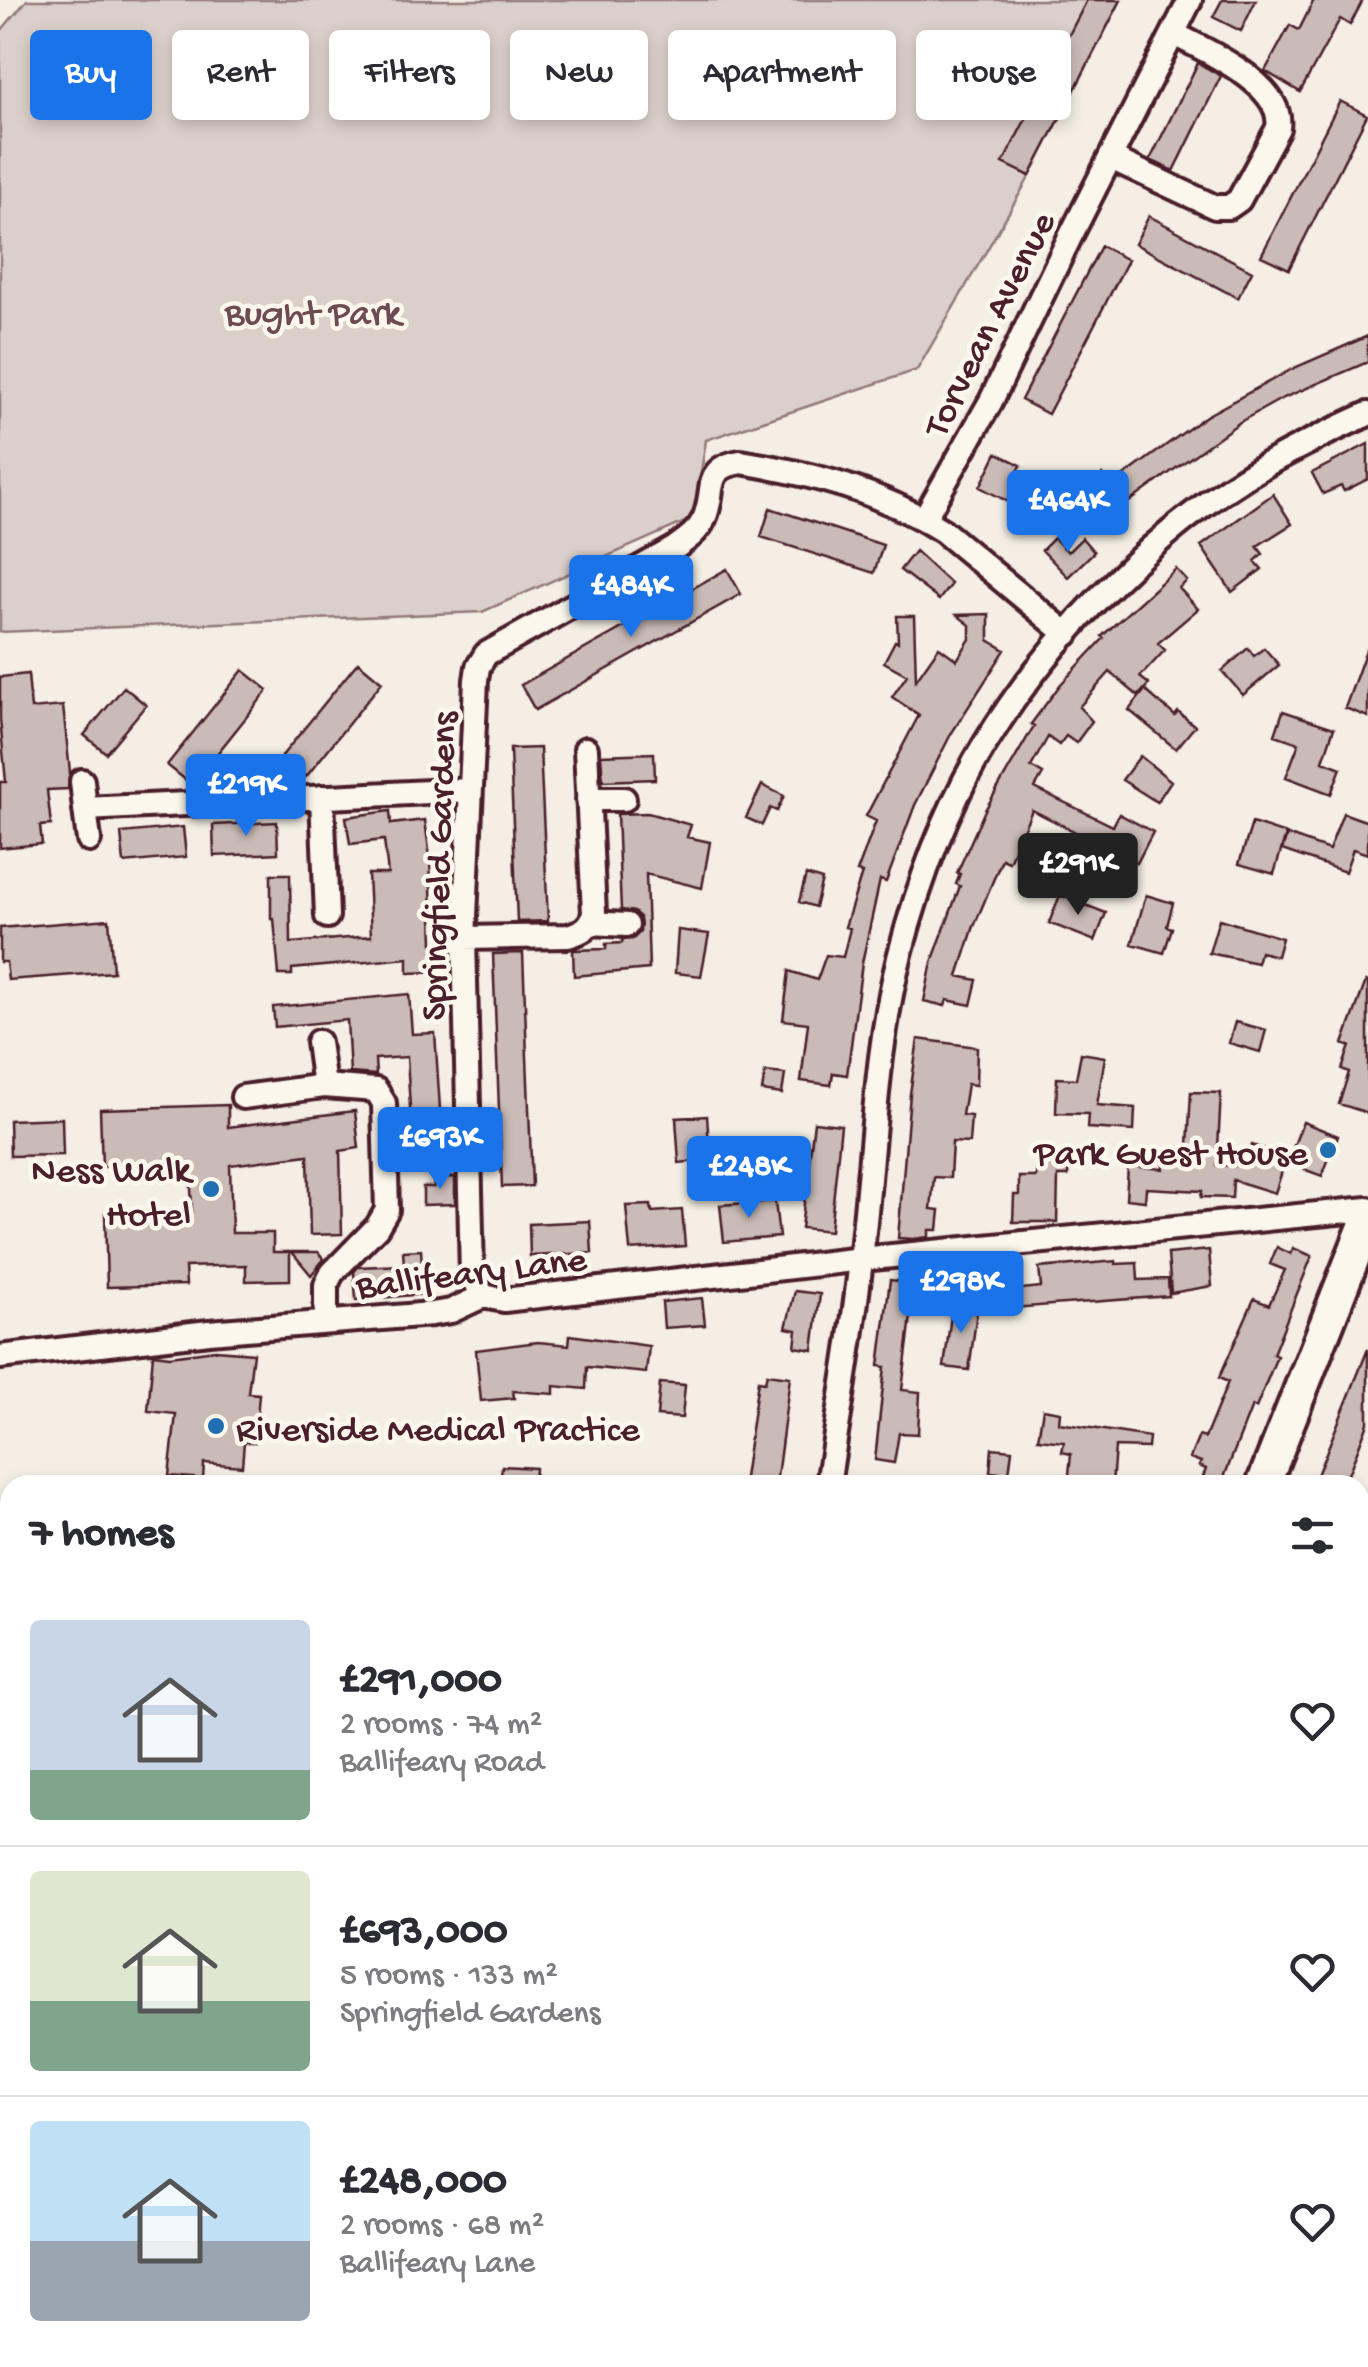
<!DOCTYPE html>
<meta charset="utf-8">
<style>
:root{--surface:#fff;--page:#f2f2f3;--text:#2b2b33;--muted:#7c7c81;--line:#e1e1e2;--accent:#1a73e8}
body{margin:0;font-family:"Gochi Hand",sans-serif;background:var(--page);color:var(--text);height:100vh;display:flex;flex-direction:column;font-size:38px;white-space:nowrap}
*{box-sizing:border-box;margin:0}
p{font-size:32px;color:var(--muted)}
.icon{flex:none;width:55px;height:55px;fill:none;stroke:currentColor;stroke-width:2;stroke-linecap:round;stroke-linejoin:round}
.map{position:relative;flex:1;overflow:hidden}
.details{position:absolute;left:0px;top:1475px;width:1370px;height:892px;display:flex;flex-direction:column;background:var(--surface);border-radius:30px 30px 0 0;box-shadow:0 5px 15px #0003}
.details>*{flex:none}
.banner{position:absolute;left:30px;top:30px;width:1310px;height:90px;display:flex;gap:20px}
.price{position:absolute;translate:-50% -85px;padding:0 22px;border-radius:10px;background:var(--accent);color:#fff;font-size:32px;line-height:65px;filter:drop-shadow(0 2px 5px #0008)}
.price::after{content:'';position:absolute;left:50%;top:60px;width:30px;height:22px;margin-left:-15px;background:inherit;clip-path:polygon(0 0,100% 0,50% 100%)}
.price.selected{background:#222;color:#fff}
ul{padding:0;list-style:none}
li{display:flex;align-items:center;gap:30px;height:250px;padding:0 30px}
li+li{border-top:2px solid var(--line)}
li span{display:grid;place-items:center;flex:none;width:280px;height:200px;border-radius:10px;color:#555}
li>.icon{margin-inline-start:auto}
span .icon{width:120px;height:120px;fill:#fffc;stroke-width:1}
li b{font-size:42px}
h2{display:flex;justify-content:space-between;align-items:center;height:120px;padding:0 30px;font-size:42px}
.chip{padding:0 35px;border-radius:10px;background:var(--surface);box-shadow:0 5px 15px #0003;font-size:35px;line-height:90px}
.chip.selected{background:var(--accent);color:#fff}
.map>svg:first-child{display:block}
.green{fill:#dbd0c9;stroke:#92787a;stroke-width:2.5}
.building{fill:#cabbb6;stroke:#4a1f2b;stroke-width:2.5}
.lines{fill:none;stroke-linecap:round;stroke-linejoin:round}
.minor-casing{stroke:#4a1f2b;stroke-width:30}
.highway-casing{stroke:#4a1f2b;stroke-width:40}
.minor{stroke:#fbf7ec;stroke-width:22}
.highway{stroke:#fbf7ec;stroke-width:32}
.poi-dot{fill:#1f6fb2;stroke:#fbf7ec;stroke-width:4}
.labels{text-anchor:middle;stroke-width:9;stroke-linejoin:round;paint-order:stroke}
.park-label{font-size:38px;fill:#6e4b52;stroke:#fbf7ec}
.street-label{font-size:38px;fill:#4a1f2b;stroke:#fbf7ec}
.poi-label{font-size:38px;fill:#4a1f2b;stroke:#fbf7ec;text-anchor:end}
</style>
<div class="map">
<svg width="1368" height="2367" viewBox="0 0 1368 2367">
<rect width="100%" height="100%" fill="#f4eee4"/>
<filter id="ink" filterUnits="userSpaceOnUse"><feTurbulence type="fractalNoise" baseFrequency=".01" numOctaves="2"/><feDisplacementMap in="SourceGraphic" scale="20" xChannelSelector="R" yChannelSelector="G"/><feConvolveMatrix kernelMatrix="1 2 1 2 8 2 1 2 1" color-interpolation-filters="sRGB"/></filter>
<g filter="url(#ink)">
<path class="green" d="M27 0H1121L1030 176 917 370 706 440 694 518 482 612 0 632V32Z
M0 1539H10V1778H0Z"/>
<path class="building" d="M1087 0H1121L1030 176 1003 163Z
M1222 0H1256L1241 31 1213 17Z
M1314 0H1363L1350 25 1340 19 1300 92 1265 71 1290 25 1299 30Z
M1198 63 1221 76 1174 171 1150 160Z
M1340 101 1367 115 1289 269 1261 256Z
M1149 216 1252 271 1238 298 1135 244Z
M1101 246 1128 260 1048 414 1021 400Z
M1368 336V362L1281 399 1240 422 1129 502 1124 495 1103 512 1085 489 1102 475 1110 486 1206 416 1294 368Z
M1368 444V479L1344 491 1341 486 1323 494 1312 473Z
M997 453 1021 465 1017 474 1042 490 1028 512 980 487Z
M1273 494 1292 524 1257 546 1263 554 1255 561 1262 569 1232 592 1201 546Z
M770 508 883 545 874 573 761 537Z
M1054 538 1068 552 1082 538 1094 552 1068 577 1042 550Z
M915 551 951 584 939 600 900 570Z
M727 569 741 594 535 710 521 685Z
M1176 569 1187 581 1179 588 1198 609 1158 643 1165 650 1140 677 1149 684 1138 696 1110 672 1079 707 1092 721 1076 743 1066 736 1059 745 1048 737 1031 767 1043 774 1035 788 1113 826 1119 814 1153 832 1137 863 1032 810 1009 862 1002 859 973 929 958 976 977 980 971 1005 947 1000 945 1006 924 1001 932 962 960 886 956 884 960 874 957 873 985 810 1034 726 1031 724 1060 685 1104 638 1102 636Z
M989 614V640L1005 650 951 734 915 805 886 882 880 880 862 963 847 1075 833 1073 831 1085 801 1081 808 1023 783 1020 789 971 817 980 826 955 843 957 850 928 845 927 862 873 857 872 876 821 866 816 919 715 892 697 907 675 884 662 895 641 898 642 897 616H914L916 680 939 647 957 660 970 639V625L957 615Z
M1248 648 1254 656 1264 648 1279 665 1243 695 1222 671Z
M1366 650H1368V717L1345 708Z
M358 662 382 682 306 777 281 757Z
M243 670 268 690 192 785 167 765Z
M28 674 31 709 63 706 70 772 68 789 47 790 51 825 40 826 42 844 0 848V782H6L0 719V677Z
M124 687 146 705 106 753 84 735Z
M1145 690 1175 716 1178 712 1195 726 1176 749 1129 710Z
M1283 711 1334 728 1323 761 1341 768 1331 794 1286 777 1299 743 1275 735Z
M540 748 548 921 517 922 510 749Z
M654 753 655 779 603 781 601 755Z
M1140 756 1171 781 1157 802 1122 780Z
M762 785 784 796 777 811 770 808 762 825 746 818Z
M390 811 391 824 425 820 430 858 434 972 408 973V958L292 969V975H279L274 919H271V874H290L291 943 371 936 368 874H388L384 840 350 844 346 817Z
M648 813 691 825 687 837 710 842 702 888 646 874 649 969 574 976 573 950 606 949V944L622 943V940L633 939 640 932V917L634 912 621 910 617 814Z
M1343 813 1368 822V854L1353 849 1345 872 1282 850 1287 835 1329 850Z
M277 822 278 853 214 856 213 825Z
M1252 823 1286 834 1274 874 1239 864Z
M183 827 186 857 124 863 121 833Z
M806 875 822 880 815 907 799 902Z
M1060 895 1106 913 1095 941 1049 923Z
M1146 895 1173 903 1167 926 1172 928 1164 953 1132 944Z
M109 919 113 972 8 980 6 962H0V928Z
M1219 919 1282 938 1277 956 1260 952 1257 963 1209 953Z
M678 930 709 934 701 976 675 973Z
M523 953 532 1186 502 1187 493 954Z
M1366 981 1368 982V1113L1339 1104 1349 1072 1342 1069 1350 1046 1343 1044Z
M409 994 412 1034 435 1033 441 1124 411 1125 407 1057 375 1059 376 1075 350 1073 347 1020 275 1027 273 1007Z
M1235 1022 1266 1030 1260 1052 1229 1043Z
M918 1039 977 1047 976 1085 967 1084 962 1115 971 1116 969 1143 952 1142 950 1178 934 1177 931 1209 940 1210 938 1230H929V1237L913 1239 898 1238 910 1094Z
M1081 1053 1105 1057 1097 1105 1135 1108 1134 1131 1087 1128 1088 1114 1056 1113 1057 1078 1076 1079Z
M765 1072 785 1074 782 1094 762 1091Z
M1191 1092 1221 1093 1217 1165 1245 1166 1252 1145 1287 1156 1275 1193 1233 1180 1232 1198 1201 1197 1202 1191 1146 1188 1145 1201 1126 1199 1128 1166 1163 1169V1162L1187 1163Z
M228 1105V1127L355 1111 359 1148 340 1151 342 1234 310 1235 308 1155 230 1165 232 1233H273V1252H290V1280L246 1281V1265L185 1267 186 1285 107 1287 105 1213 192 1211 190 1164 102 1167 100 1109Z
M707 1116 710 1160 679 1163 676 1118Z
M62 1118 63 1155 10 1156 9 1120Z
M814 1122 841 1125 830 1231 801 1228Z
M1303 1122 1338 1136 1322 1176 1287 1163Z
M1037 1156 1069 1158 1068 1176H1058L1057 1222H1013L1014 1195H1019V1177H1036Z
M455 1177V1204L423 1205V1187H434L433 1178Z
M775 1201 779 1237 724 1242 720 1205Z
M651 1205 652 1212 682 1210 685 1246 630 1250 626 1206Z
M590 1221 592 1253 530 1256 529 1224Z
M1277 1247 1291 1254 1293 1248 1312 1256 1273 1354 1277 1356 1256 1408 1252 1406 1221 1485H1200L1206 1469 1199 1466 1201 1462 1190 1458 1199 1436 1205 1438 1228 1382 1219 1378 1254 1299 1269 1305 1285 1270 1270 1264Z
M421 1250 424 1294 356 1300 354 1272 358 1267 404 1265 403 1251Z
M1209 1250 1212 1286 1171 1293 1168 1254Z
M292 1252H318L324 1259 311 1275Z
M1116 1261V1264L1137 1263 1138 1280 1168 1279 1169 1296 1013 1308 1012 1290 1041 1287 1039 1268Z
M890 1280 915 1283 902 1390 920 1392 918 1434 899 1433 894 1463 875 1460 885 1367 879 1366Z
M795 1291 820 1294 813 1350 795 1347 797 1330 786 1328Z
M702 1298 705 1325 664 1328 662 1302Z
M953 1301 978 1304 969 1370 944 1367Z
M570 1335 649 1346 646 1373 587 1367 586 1389 554 1386V1394L513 1391 514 1398 481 1401 476 1350 538 1342 569 1345Z
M1368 1349V1423L1344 1485H1313Z
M215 1350 253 1353 248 1393 259 1394 255 1442H244L242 1466 204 1463 203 1479 169 1476 176 1414 148 1411 153 1354 170 1356Z
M767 1374 790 1377 776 1485H743L758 1381 765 1382Z
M660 1383 685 1385 682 1418 657 1416Z
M1043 1409 1060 1412 1059 1423 1149 1437 1148 1448 1115 1447 1112 1485H1068L1071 1454 1062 1452 1064 1442 1038 1439Z
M992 1448 1012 1450 1009 1474 990 1472Z
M502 1466 535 1468 534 1485H500Z"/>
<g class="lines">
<g class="minor-casing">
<path id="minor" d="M1111 158 1215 207H1229L1239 200 1278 128C1285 85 1205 50 1174 34
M924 519 991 401 1069 239 1190 0
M82 781 85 809
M322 797 327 916
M588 799H624
M89 840 85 809 470 790
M591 923 627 925
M464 938 568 936C581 932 591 928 594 913L586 749
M318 1042 324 1086 376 1090 384 1103 387 1210 377 1227 332 1273 326 1285V1322
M243 1097 324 1086
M483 1296 472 1275 464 938 476 680 478 667 486 654 675 548C686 540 698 532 704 519 717 491 701 468 741 462 813 474 880 491 943 531L1067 634
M0 1357 209 1332 432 1314 451 1311 483 1296 504 1300 862 1259 1368 1209
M828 1485C841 1400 856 1316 864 1231 874 1139 877 1043 900 954 919 881 946 809 985 744 1046 643 1147 538 1247 476 1286 452 1326 433 1368 414
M0 1522H10
M1360 1945 1368 1925
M1360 2066 1368 2065
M1360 2220H1368
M0 2271 10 2269
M1183 2358 1191 2367"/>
</g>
<g class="highway-casing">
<path id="highway" d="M1263 1485 1368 1219
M859 2367 863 2358"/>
</g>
<use href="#minor" class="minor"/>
<use href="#highway" class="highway"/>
</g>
</g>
<g class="poi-dot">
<circle cx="1328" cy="1150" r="10"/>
<circle cx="211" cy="1189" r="10"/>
<circle cx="216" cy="1426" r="10"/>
</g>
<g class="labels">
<g class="park-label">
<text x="313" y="323">Bught Park</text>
</g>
<g class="street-label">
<text transform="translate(987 323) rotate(-63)" y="13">Torvean Avenue</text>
<text transform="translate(436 866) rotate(-88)" y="13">Springfield Gardens</text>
<text transform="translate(471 1270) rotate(-7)" y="13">Ballifeary Lane</text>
</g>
<g class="poi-label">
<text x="1308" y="1163">Park Guest House</text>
<text x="191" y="1180">Ness Walk<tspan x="191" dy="44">Hotel</tspan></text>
<text x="236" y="1439" text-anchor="start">Riverside Medical Practice</text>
</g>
</g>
</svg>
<b class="price" style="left:1068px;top:555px">£464K</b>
<b class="price" style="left:631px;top:640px">£484K</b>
<b class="price" style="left:246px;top:839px">£219K</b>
<b class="price selected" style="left:1078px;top:918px">£291K</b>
<b class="price" style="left:440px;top:1192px">£693K</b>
<b class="price" style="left:749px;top:1221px">£248K</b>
<b class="price" style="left:961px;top:1336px">£298K</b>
<div class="banner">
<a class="chip selected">Buy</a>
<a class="chip">Rent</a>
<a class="chip">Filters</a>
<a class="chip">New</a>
<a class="chip">Apartment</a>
<a class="chip">House</a>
</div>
<section class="details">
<h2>7 homes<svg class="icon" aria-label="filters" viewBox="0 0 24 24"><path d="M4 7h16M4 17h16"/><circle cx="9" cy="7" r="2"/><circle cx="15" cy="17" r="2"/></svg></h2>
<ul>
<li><span style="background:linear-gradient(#c9d6e8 75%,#7fa58c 0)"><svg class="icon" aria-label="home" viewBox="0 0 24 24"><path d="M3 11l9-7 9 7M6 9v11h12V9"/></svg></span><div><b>£291,000</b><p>2 rooms · 74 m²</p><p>Ballifeary Road</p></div><svg class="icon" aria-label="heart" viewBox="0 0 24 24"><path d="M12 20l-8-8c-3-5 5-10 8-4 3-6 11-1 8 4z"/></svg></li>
<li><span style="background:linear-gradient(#dfe7d0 65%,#7fa58c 0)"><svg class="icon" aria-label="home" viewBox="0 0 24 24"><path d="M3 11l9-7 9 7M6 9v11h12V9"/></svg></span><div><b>£693,000</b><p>5 rooms · 133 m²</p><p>Springfield Gardens</p></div><svg class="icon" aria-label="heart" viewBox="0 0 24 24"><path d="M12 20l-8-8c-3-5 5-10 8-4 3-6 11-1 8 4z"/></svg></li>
<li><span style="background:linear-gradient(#bfe0f5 60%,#9aa5b1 0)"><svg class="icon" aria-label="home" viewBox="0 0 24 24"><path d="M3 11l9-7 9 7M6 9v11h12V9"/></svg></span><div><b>£248,000</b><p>2 rooms · 68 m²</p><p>Ballifeary Lane</p></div><svg class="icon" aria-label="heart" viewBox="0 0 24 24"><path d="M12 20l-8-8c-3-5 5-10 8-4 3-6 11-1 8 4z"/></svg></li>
</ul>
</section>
</div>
